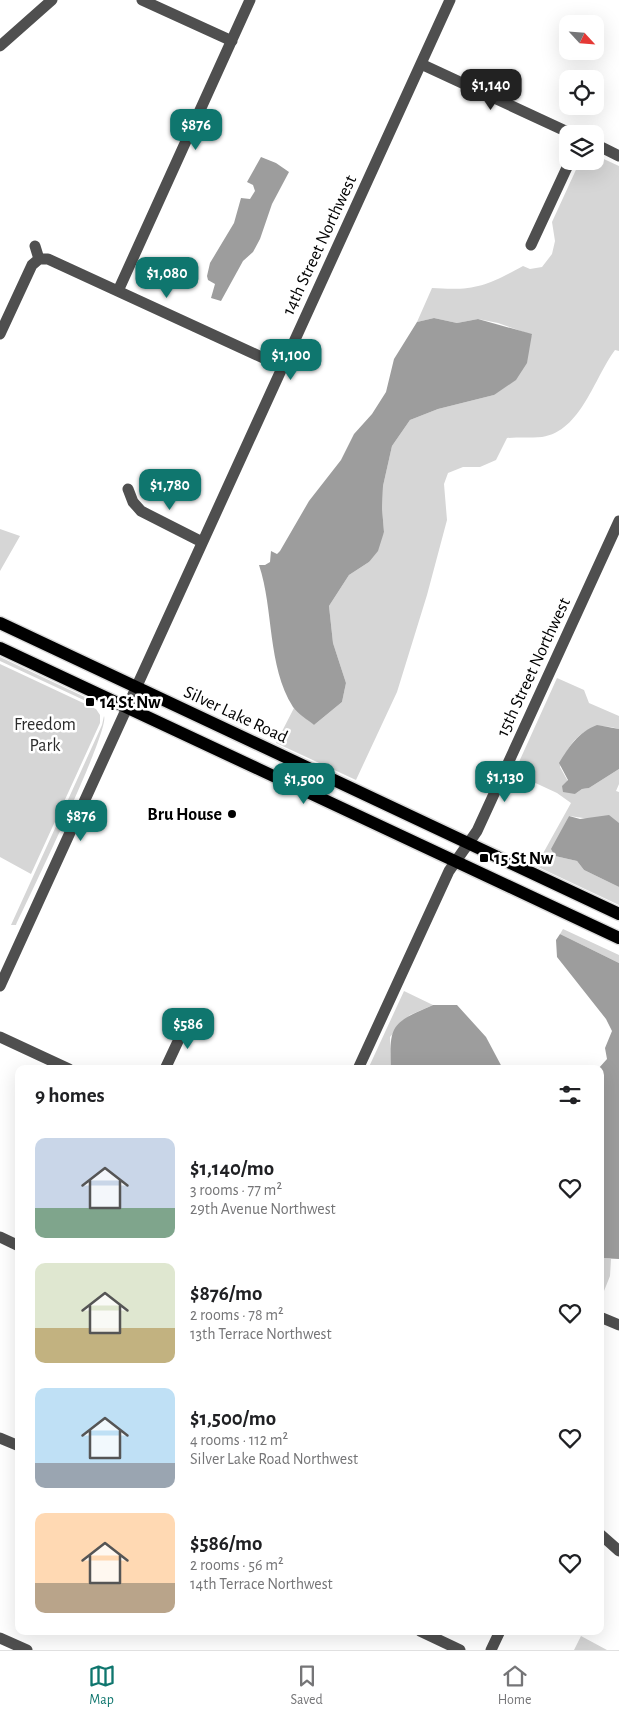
<!DOCTYPE html>
<meta charset="utf-8">
<style>
:root{--surface:#fff;--page:#f2f2f2;--text:#202124;--muted:#757577;--line:#e0e0e0;--accent:#0f766e}
body{margin:0;font-family:"Alegreya Sans",sans-serif;background:var(--page);color:var(--text);height:100vh;display:flex;flex-direction:column;font-size:19px;white-space:nowrap}
*{box-sizing:border-box;margin:0}
p{font-size:16px;color:var(--muted)}
.icon{flex:none;width:28px;height:28px;fill:none;stroke:currentColor;stroke-width:2;stroke-linecap:round;stroke-linejoin:round}
.map{position:relative;flex:1;overflow:hidden}
.drawer{position:absolute;left:15px;top:1065px;width:589px;height:570px;display:flex;flex-direction:column;background:var(--surface);border-radius:10px;box-shadow:0 5px 20px #0002}
.drawer>*{flex:none}
.needle{width:32px;rotate:116deg}
.controls{position:absolute;left:559px;top:15px;display:grid;gap:10px}
.controls a{display:grid;place-items:center;width:45px;height:45px;border-radius:10px;background:var(--surface);box-shadow:0 5px 20px #0002;font-size:25px}
.price{position:absolute;translate:-50% -42px;padding:0 11px;border-radius:10px;background:var(--accent);color:#fff;font-size:16px;line-height:32px;filter:drop-shadow(0 1px 2px #0008)}
.price::after{content:'';position:absolute;left:50%;top:30px;width:15px;height:11px;margin-left:-8px;background:inherit;clip-path:polygon(0 0,100% 0,50% 100%)}
.price.on{background:#222;color:#fff}
ul{padding:0;list-style:none}
li{display:flex;align-items:center;gap:15px;height:125px;padding:0 20px}
li span{display:grid;place-items:center;flex:none;width:140px;height:100px;border-radius:10px;color:#555}
li>.icon{margin-inline-start:auto}
span .icon{width:60px;height:60px;fill:#fffc;stroke-width:1}
li b{font-size:21px}
h2{display:flex;justify-content:space-between;align-items:center;height:60px;padding:0 20px;font-size:21px}
.menu{display:flex;justify-content:space-around;align-items:center;height:70px;border-top:1px solid var(--line);background:var(--surface);font-size:14px;color:var(--muted)}
.menu a{display:grid;justify-items:center;gap:2px}
.menu .on{color:var(--accent)}
.map>svg:first-child{display:block}
.green{fill:#d6d6d6}
.water{fill:#9d9d9d}
.lines{fill:none;stroke-linecap:round;stroke-linejoin:round}
.major-casing{stroke:#dbdbdb;stroke-width:15}
.minor{stroke:#4f4f4f;stroke-width:11}
.major{stroke:#000;stroke-width:12}
.poi-dot{fill:#000;stroke:#fff;stroke-width:2}
.labels{text-anchor:middle;stroke-width:5;stroke-linejoin:round;paint-order:stroke}
.street-label{font-size:18px;fill:#000;stroke:#fff}
.poi-label{font-size:18px;font-weight:bold;fill:#000;stroke:#fff;text-anchor:start}
.park-label{font-size:18px;fill:#2d2d2d;stroke:#fff}
</style>
<div class="map">
<svg width="619" height="1650" viewBox="0 0 619 1650">
<rect width="100%" height="100%" fill="#fff"/>
<path class="green" d="M595 155 619 166V351L615 350C594 378 581 431 542 437 531 438 519 437 507 438L496 460 480 467H463L448 473 444 484 447 520 427 595 397 692 356 780 276 743 294 708 314 725 342 702 346 683 333 643 329 606 349 575 369 562 384 532 382 508 383 486 392 446 410 420 438 409 494 395 532 335 498 323 478 319 457 323 434 318 417 322 432 288C475 291 486 286 523 266L530 269 542 267 552 254 555 241 552 222 580 161H595Z
M0 529 20 536 0 571Z
M0 657 89 699 88 702 0 661Z
M0 664 96 709 100 715V723L31 874 0 857Z
M557 678 584 690 589 703 619 716V729C588 719 569 740 560 767L575 794 582 789 589 788 619 769V784L616 791 619 792V823L569 816 562 830 555 856 577 861 584 870 619 887V905L536 866 571 803 557 793 514 773Z
M104 716C110 731 28 899 16 925H11L102 725Z
M563 929 619 955V963L560 934Z
M404 991 433 1005 410 1015 390 1037 391 1069H368Z
M600 1258 611 1259 610 1276 600 1301Z
M581 1636 607 1650H574Z"/>
<path class="water" d="M261 157 276 163 289 172 272 204 260 239 253 252 243 261 221 301 211 298 215 284 208 280 207 276 210 263 234 223 241 198 250 199 255 191 253 185 247 182Z
M434 318 457 323 478 319 532 334 527 363 516 380 494 395 438 409 410 420 392 446 383 486 382 508 384 532 378 551 369 562 349 575 329 606 333 643 346 683 342 702 314 725C308 720 298 714 293 707 267 665 274 610 259 565H265L270 562 271 551 277 554 280 551 309 501 341 460 354 434 372 414 386 392 394 359 417 322Z
M597 725 619 729V769L589 788 582 789 575 794 563 792 562 786 568 780 559 763C569 747 578 732 597 725Z
M609 815 619 823V887L584 870 577 861 555 856 551 849 569 816 580 819Z
M560 934 619 963V1259L600 1258 598 1069 607 1059 605 1048 612 1031 606 1019 557 957 556 940Z
M433 1005H457L486 1037 503 1069H391C389 1024 392 1023 433 1005Z"/>
<g class="lines">
<g class="major-casing">
<path id="major" d="M0 623 619 914
M0 648 619 938"/>
</g>
<path class="minor" d="M142 0 232 41
M0 46 52 0
M421 64 572 134
M595 144 619 156
M531 245 570 161
M35 246 39 259H48L283 367
M118 291 250 0
M0 334 32 265 39 259
M128 489 133 502 141 511 202 542
M0 986 450 0
M0 1037 69 1069
M165 1069 188 1020
M358 1069 449 871 477 831 619 521
M0 1237 19 1246
M600 1317 619 1325
M0 1438 19 1446
M600 1534 619 1551
M420 1631 460 1650
M0 1638 27 1650
M491 1650 500 1631"/>
<use href="#major" class="major"/>
</g>
<g class="poi-dot">
<rect x="85" y="697" width="10" height="10" rx="2.5"/>
<circle cx="232" cy="814" r="5"/>
<rect x="479" y="853" width="10" height="10" rx="2.5"/>
</g>
<g class="labels">
<g class="street-label">
<text transform="translate(319 245) rotate(-65)" y="6">14th Street Northwest</text>
<text transform="translate(533 667) rotate(-65)" y="6">15th Street Northwest</text>
<text transform="translate(236 714) rotate(25)" y="6">Silver Lake Road</text>
</g>
<g class="poi-label">
<text x="100" y="708">14 St Nw</text>
<text x="222" y="820" text-anchor="end">Bru House</text>
<text x="494" y="864">15 St Nw</text>
</g>
<g class="park-label">
<text x="45" y="730">Freedom<tspan x="45" dy="21">Park</tspan></text>
</g>
</g>
</svg>
<div class="controls">
<a><svg class="needle" viewBox="-14 -14 28 28"><path d="M0-13l5 13h-10z" fill="#e53935"/><path d="M0 13l5-13h-10z" fill="#757577"/></svg></a>
<a><svg class="icon" aria-label="locate" viewBox="0 0 24 24"><circle cx="12" cy="12" r="6"/><path d="M12 2v4M12 18v4M2 12h4M18 12h4"/></svg></a>
<a><svg class="icon" aria-label="layers" viewBox="0 0 24 24"><path d="M12 4l9 5-9 5-9-5zM3 14l9 5 9-5"/></svg></a>
</div>
<b class="price on" style="left:491px;top:111px">$1,140</b>
<b class="price" style="left:196px;top:151px">$876</b>
<b class="price" style="left:167px;top:299px">$1,080</b>
<b class="price" style="left:291px;top:381px">$1,100</b>
<b class="price" style="left:170px;top:511px">$1,780</b>
<b class="price" style="left:505px;top:803px">$1,130</b>
<b class="price" style="left:304px;top:805px">$1,500</b>
<b class="price" style="left:81px;top:842px">$876</b>
<b class="price" style="left:188px;top:1050px">$586</b>
<section class="drawer">
<h2>9 homes<svg class="icon" aria-label="filters" viewBox="0 0 24 24"><path d="M4 7h16M4 17h16"/><circle cx="9" cy="7" r="2"/><circle cx="15" cy="17" r="2"/></svg></h2>
<ul>
<li><span style="background:linear-gradient(#c9d6e8 70%,#7fa58c 0)"><svg class="icon" aria-label="home" viewBox="0 0 24 24"><path d="M3 11l9-7 9 7M6 9v11h12V9"/></svg></span><div><b>$1,140/mo</b><p>3 rooms · 77 m²</p><p>29th Avenue Northwest</p></div><svg class="icon" aria-label="heart" viewBox="0 0 24 24"><path d="M12 20l-8-8c-3-5 5-10 8-4 3-6 11-1 8 4z"/></svg></li>
<li><span style="background:linear-gradient(#dfe7d0 65%,#c2b280 0)"><svg class="icon" aria-label="home" viewBox="0 0 24 24"><path d="M3 11l9-7 9 7M6 9v11h12V9"/></svg></span><div><b>$876/mo</b><p>2 rooms · 78 m²</p><p>13th Terrace Northwest</p></div><svg class="icon" aria-label="heart" viewBox="0 0 24 24"><path d="M12 20l-8-8c-3-5 5-10 8-4 3-6 11-1 8 4z"/></svg></li>
<li><span style="background:linear-gradient(#bfe0f5 75%,#9aa5b1 0)"><svg class="icon" aria-label="home" viewBox="0 0 24 24"><path d="M3 11l9-7 9 7M6 9v11h12V9"/></svg></span><div><b>$1,500/mo</b><p>4 rooms · 112 m²</p><p>Silver Lake Road Northwest</p></div><svg class="icon" aria-label="heart" viewBox="0 0 24 24"><path d="M12 20l-8-8c-3-5 5-10 8-4 3-6 11-1 8 4z"/></svg></li>
<li><span style="background:linear-gradient(#ffd9b3 70%,#b9a48a 0)"><svg class="icon" aria-label="home" viewBox="0 0 24 24"><path d="M3 11l9-7 9 7M6 9v11h12V9"/></svg></span><div><b>$586/mo</b><p>2 rooms · 56 m²</p><p>14th Terrace Northwest</p></div><svg class="icon" aria-label="heart" viewBox="0 0 24 24"><path d="M12 20l-8-8c-3-5 5-10 8-4 3-6 11-1 8 4z"/></svg></li>
</ul>
</section>
</div>
<nav class="menu">
<a class="on"><svg class="icon" aria-label="map" viewBox="0 0 24 24"><path d="M3 6l6-2 6 2 6-2v14l-6 2-6-2-6 2zM9 4v14M15 6v14"/></svg>Map</a>
<a><svg class="icon" aria-label="saved" viewBox="0 0 24 24"><path d="M7 4h10v16l-5-4-5 4z"/></svg>Saved</a>
<a><svg class="icon" aria-label="home" viewBox="0 0 24 24"><path d="M3 11l9-7 9 7M6 9v11h12V9"/></svg>Home</a>
</nav>
